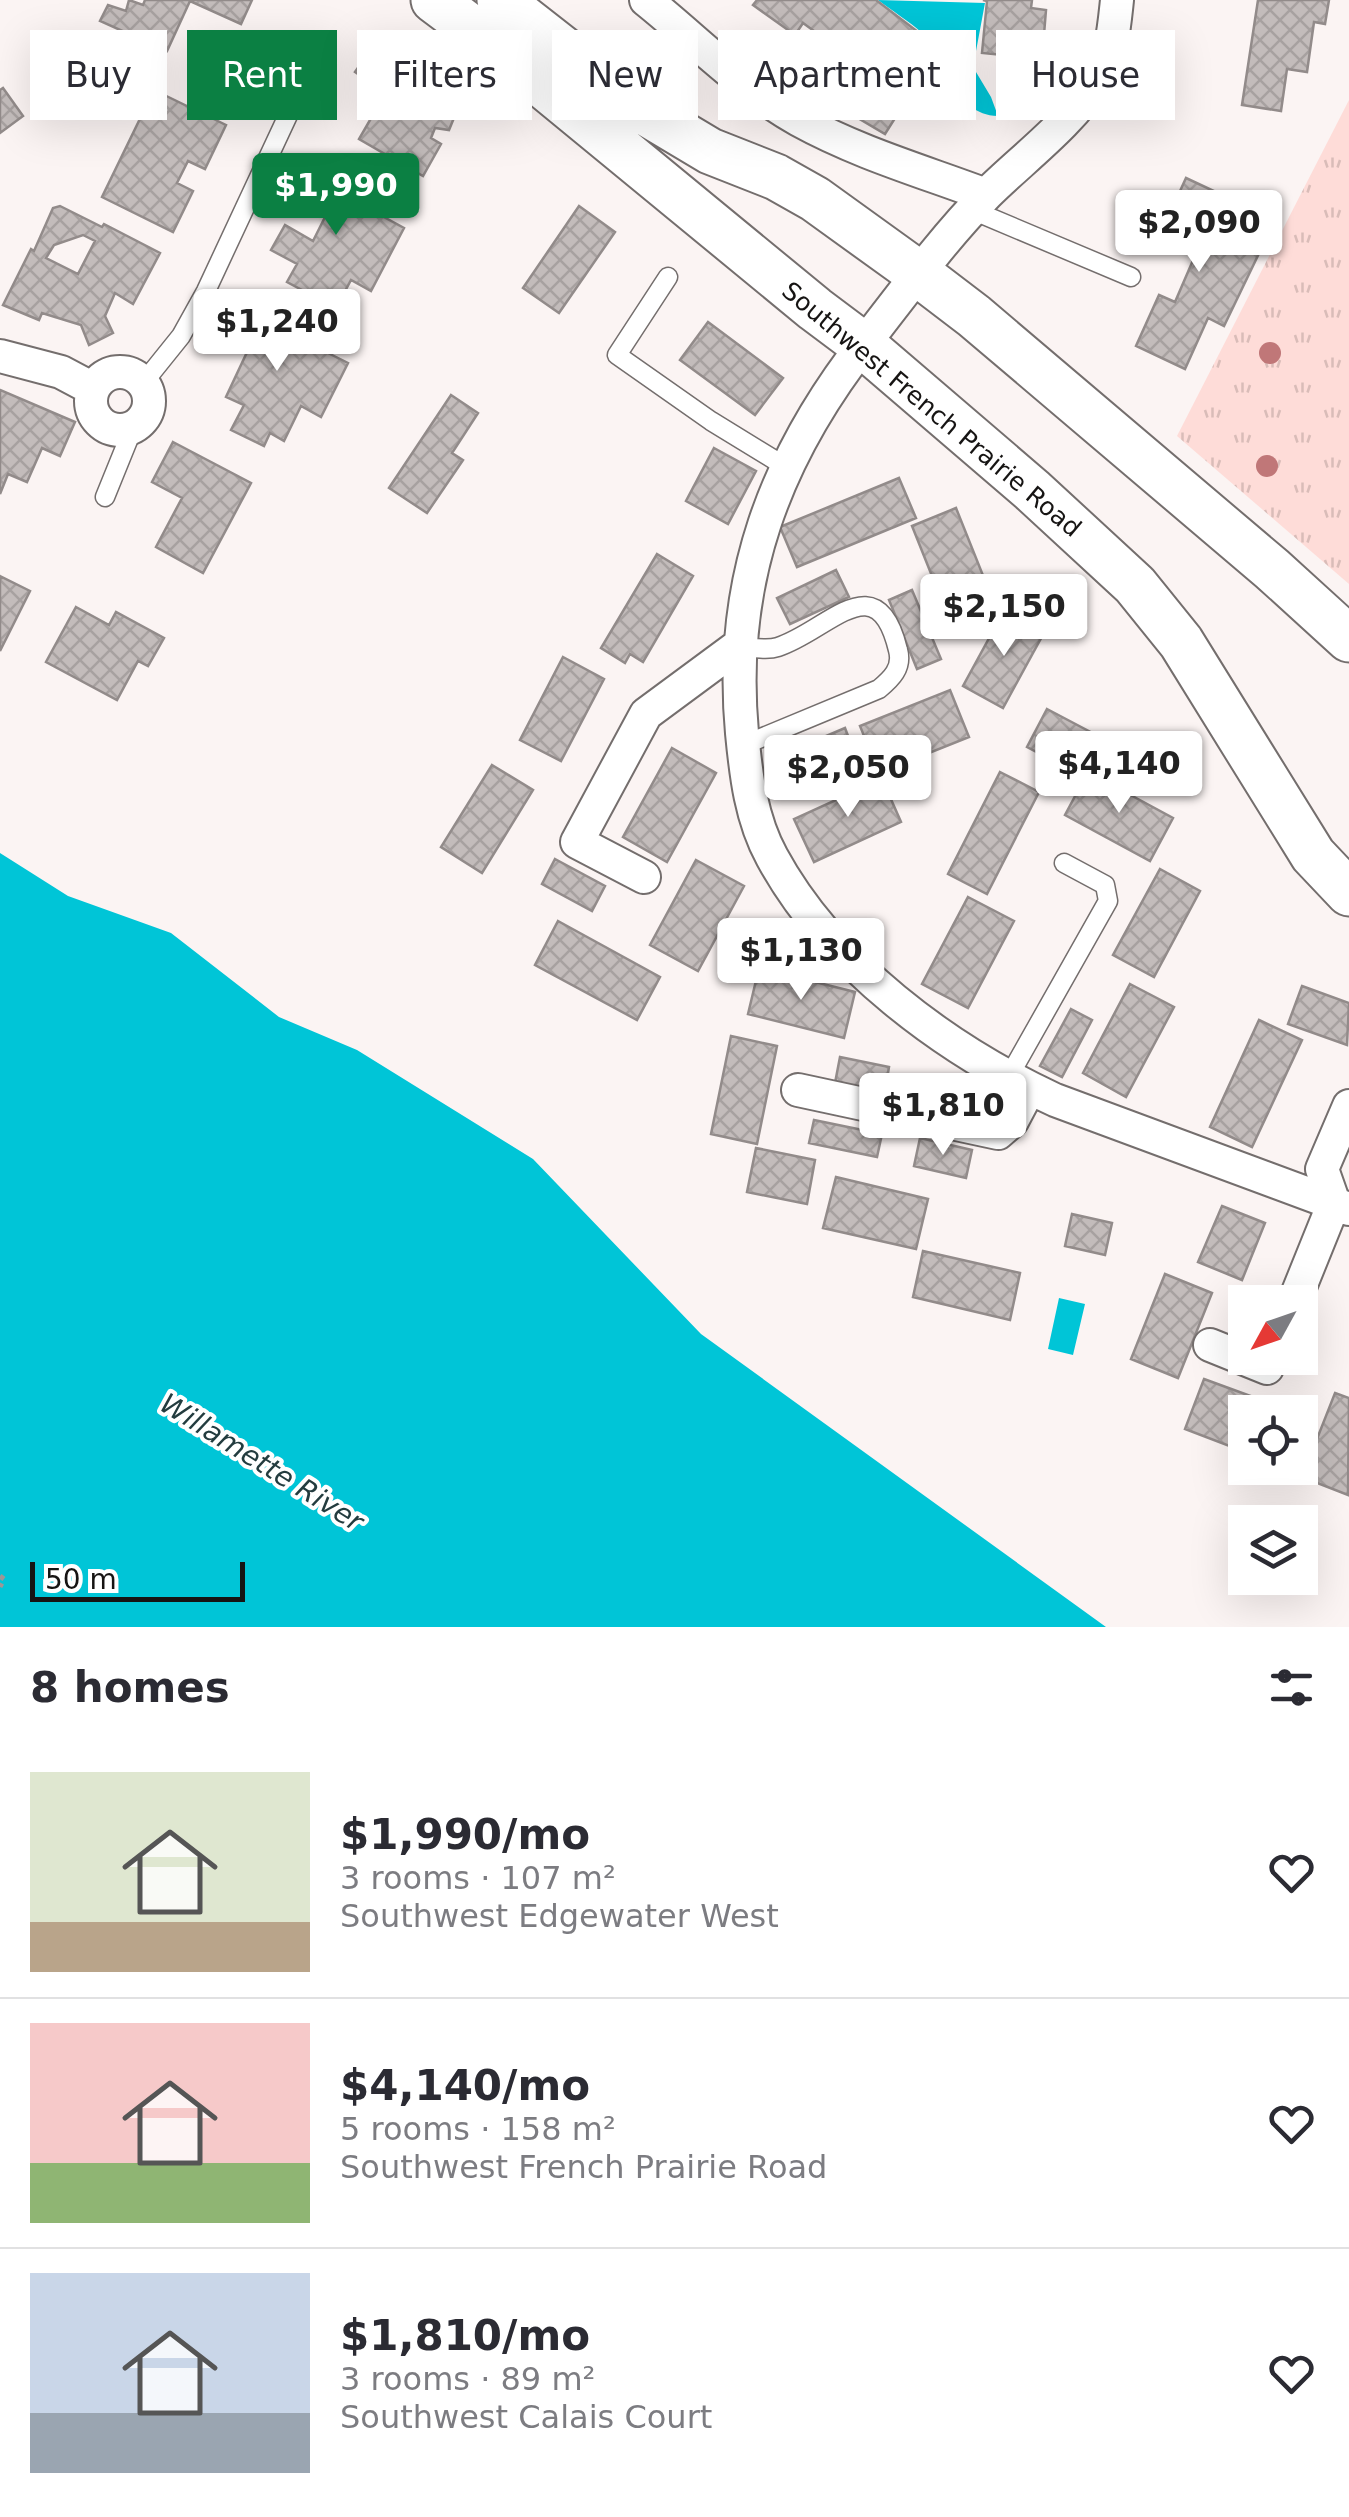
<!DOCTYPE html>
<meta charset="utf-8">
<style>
:root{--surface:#fff;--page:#f2f2f3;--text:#2b2b33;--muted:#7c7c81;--line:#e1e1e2;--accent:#0b8043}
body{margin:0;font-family:"DejaVu Sans",sans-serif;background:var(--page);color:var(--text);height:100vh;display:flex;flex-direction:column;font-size:38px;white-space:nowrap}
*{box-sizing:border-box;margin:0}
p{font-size:32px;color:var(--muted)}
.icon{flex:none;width:55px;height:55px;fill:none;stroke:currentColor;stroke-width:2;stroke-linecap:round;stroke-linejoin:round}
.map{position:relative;height:1627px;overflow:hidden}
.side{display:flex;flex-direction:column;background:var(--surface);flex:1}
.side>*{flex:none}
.banner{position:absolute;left:30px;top:30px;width:1290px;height:90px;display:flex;gap:20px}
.needle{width:65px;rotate:230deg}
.controls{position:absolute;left:1228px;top:1285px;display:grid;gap:20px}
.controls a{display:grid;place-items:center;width:90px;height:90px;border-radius:0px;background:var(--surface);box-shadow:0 10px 40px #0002;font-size:50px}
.scale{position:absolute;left:30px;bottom:25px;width:215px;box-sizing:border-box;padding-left:10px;border:5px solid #161413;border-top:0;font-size:28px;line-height:35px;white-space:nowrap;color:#161413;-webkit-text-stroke:8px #fff;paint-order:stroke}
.price{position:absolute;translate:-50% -85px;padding:0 22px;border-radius:10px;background:#fff;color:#222;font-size:32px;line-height:65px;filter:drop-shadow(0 2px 5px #0008)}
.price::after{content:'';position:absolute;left:50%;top:60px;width:30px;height:22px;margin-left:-15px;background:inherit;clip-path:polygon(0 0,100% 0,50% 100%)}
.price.on{background:var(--accent);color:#fff}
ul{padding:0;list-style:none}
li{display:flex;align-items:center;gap:30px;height:250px;padding:0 30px}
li+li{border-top:2px solid var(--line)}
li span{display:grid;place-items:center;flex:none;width:280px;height:200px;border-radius:0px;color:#555}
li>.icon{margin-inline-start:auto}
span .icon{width:120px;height:120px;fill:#fffc;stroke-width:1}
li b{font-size:42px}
h2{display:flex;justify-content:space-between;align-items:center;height:120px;padding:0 30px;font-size:42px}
.pill{padding:0 35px;border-radius:0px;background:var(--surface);box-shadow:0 10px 40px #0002;font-size:35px;line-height:90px}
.pill.on{background:var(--accent);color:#fff}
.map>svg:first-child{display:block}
.grass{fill:url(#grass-tufts)}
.water{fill:#00c5d7}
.building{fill:url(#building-cross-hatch);stroke:#928b8a;stroke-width:2.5;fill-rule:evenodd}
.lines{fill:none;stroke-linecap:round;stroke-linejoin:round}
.lane-casing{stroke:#746e6d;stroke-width:21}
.street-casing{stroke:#746e6d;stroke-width:36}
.secondary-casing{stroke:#746e6d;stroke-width:49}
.path{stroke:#9c9796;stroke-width:5;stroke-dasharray:5 5;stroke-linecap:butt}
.lane{stroke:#fff;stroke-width:18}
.street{stroke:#fff;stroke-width:32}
.secondary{stroke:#fff;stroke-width:45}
.tree{fill:#c07778}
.labels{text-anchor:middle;stroke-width:8;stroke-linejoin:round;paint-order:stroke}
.street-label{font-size:25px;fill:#161413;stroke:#fff}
.water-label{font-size:28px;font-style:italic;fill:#233c3f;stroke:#fff}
</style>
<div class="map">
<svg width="1349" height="1627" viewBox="0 0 1349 1627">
<defs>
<pattern id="grass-tufts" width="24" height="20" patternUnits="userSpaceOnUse" patternTransform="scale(2.5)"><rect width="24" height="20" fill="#fedcd8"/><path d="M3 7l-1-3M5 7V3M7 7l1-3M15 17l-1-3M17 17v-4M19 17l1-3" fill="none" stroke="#d9bcb8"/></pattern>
<pattern id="building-cross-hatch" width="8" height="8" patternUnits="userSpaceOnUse" patternTransform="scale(2.5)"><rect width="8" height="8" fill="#c3bcbb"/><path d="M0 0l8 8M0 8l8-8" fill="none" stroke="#a7a1a0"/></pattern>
</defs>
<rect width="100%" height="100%" fill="#fbf4f3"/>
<path class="grass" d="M1349 100V584L1177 436Z"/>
<path class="water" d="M878 0 985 3 973 67 991 97 998 116C953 115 949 59 922 33 909 21 892 11 878 0Z
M0 853 68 896 171 933 279 1017 357 1050 533 1159 701 1334 1106 1627H0Z
M1059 1298 1085 1304 1073 1355 1048 1349Z"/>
<path class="building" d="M129 0 143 5 145 0H252L241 24 190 1 167 51 100 21 108 5 126 11Z
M757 0H876L918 32 888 70 854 45 847 55 803 23 795 35 753 5Z
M983 0H1032L1031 8 1046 10 1042 59 982 53 987 1Z
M1258 0H1329L1325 24 1314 22 1307 72 1287 69 1281 111 1242 105Z
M374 45 460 103 449 130 435 128 431 138 441 144 423 176 359 139 377 108 393 116 401 104 355 72Z
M860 66 909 96 885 134 836 105Z
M3 88 23 116 0 133V90Z
M154 90 226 125 205 169 188 161 177 183 193 191 173 232 102 197Z
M306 162 366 193 360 204 404 228 371 291 351 280 336 308 287 282 297 264 271 250 285 225 313 241 325 217 287 197Z
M1186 178 1229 198 1218 222 1264 243 1224 326 1208 318 1185 369 1136 346 1159 295 1175 302 1197 251 1160 235Z
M60 206 102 227 104 224 160 253 133 304 115 293 105 316 113 333 89 345 81 325 42 313 39 320 3 305 31 249 34 251 53 208ZM83 235 95 241 78 274 46 258 54 245Z
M579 206 615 232 559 313 523 288Z
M248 295 285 314 278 328 348 363 321 417 301 406 284 441 270 433 264 446 231 430 244 405 226 397 248 350 226 339Z
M708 322 783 378 755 415 680 360Z
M0 390 75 422 60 456 42 448 27 482 8 474 0 494Z
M451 395 478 413 452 453 463 460 427 513 389 488Z
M173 442 251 483 203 573 156 547 182 498 152 482Z
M714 448 756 471 728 524 686 501Z
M899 478 916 518 797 567 780 527Z
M956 508 992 598 948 616 912 526Z
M657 554 693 576 643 662 630 654 625 663 601 648Z
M836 570 849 597 790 624 777 598Z
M0 576 30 591 0 651Z
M912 590 941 659 917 669 889 600Z
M76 607 109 625 116 612 164 638 148 666 138 661 117 700 46 662Z
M1005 609 1045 631 1003 708 963 686Z
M563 657 604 679 561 761 520 740Z
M950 690 969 737 879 773 860 726Z
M1047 709 1100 737 1080 775 1027 747Z
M845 728 853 749 806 767 798 748Z
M672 748 716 773 667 862 623 837Z
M492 765 533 790 482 873 441 847Z
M1000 772 1039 792 987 894 948 874Z
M1088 772 1173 818 1150 861 1065 815Z
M882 779 901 822 814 862 794 819Z
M555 859 605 886 592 911 542 884Z
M696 860 744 886 698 971 650 945Z
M1160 869 1200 891 1154 977 1113 955Z
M968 897 1014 921 968 1008 922 984Z
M558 921 660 977 637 1020 535 965Z
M759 968 855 992 844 1038 748 1014Z
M1130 984 1174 1007 1126 1097 1083 1073Z
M1302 986 1349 1003 1347 1045 1288 1024Z
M1071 1009 1092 1020 1062 1077 1040 1066Z
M1259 1020 1302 1040 1252 1147 1210 1127Z
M731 1036 777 1046 757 1144 711 1134Z
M840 1057 889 1067 885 1092 835 1083Z
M814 1120 882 1134 877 1157 809 1143Z
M920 1138 972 1150 966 1178 914 1166Z
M756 1148 815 1160 807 1204 747 1192Z
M836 1177 928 1199 916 1249 823 1228Z
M1222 1206 1265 1223 1242 1280 1198 1262Z
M1072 1214 1112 1223 1105 1255 1065 1246Z
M923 1251 1020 1273 1010 1320 913 1297Z
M1165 1274 1212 1293 1178 1378 1131 1359Z
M1204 1379 1294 1412H1245V1452L1185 1429Z
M1335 1393 1349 1398 1348 1495 1302 1477Z"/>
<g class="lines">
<g class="lane-casing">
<path id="lane" d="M972 210 1131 277
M668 277 617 355 711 421 786 467
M144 382 181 336 206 291 290 111
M105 497 133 428
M738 646C750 647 766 651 778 647 828 631 877 562 898 650 903 668 891 679 879 689L744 745
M1008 1078 1108 901 1105 885 1064 863"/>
</g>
<g class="street-casing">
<path id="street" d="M646 0C696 40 743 89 799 120 859 153 922 171 986 195
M1117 0C1114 28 1112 56 1097 80 1073 122 1021 160 987 194 943 239 905 291 867 340 774 458 728 582 742 733 746 775 751 819 772 857 830 964 946 1050 1055 1100L1349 1209
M0 356 61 372 93 389
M91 401a29 29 0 1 1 58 0a29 29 0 1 1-58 0Z
M644 877 577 842 646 714 738 646
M798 1090 998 1133 1012 1121 1029 1089
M1294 1302 1334 1203 1322 1169 1349 1106
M1210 1345 1267 1368 1271 1358"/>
</g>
<g class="secondary-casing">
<path id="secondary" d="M434 0 494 45 815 309 863 345 1032 490 1135 585 1181 642 1313 855 1349 893
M500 0 638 108 710 151 776 177 815 199 919 274 974 316 1272 569 1349 639"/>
</g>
<path class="path" d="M0 1576 4 1579 0 1587"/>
<use href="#lane" class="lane"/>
<use href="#street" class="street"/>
<use href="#secondary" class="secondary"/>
</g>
<g class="tree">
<circle cx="1270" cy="353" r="11"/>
<circle cx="1267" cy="466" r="11"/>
</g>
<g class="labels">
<g class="street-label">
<text transform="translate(932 409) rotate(40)" y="9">Southwest French Prairie Road</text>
</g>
<g class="water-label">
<text transform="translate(262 1462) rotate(32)" y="10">Willamette River</text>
</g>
</g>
</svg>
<div class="controls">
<a><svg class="needle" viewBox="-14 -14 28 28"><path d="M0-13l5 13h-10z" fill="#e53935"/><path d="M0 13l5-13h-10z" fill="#7c7c81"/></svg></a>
<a><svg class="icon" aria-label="locate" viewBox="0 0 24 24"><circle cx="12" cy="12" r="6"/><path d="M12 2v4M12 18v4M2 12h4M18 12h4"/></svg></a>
<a><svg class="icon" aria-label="layers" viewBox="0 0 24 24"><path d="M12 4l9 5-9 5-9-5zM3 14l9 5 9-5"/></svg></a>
</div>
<div class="scale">50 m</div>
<b class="price on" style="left:336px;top:238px">$1,990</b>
<b class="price" style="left:1199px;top:275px">$2,090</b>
<b class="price" style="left:277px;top:374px">$1,240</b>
<b class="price" style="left:1004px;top:659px">$2,150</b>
<b class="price" style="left:1119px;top:816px">$4,140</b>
<b class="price" style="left:848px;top:820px">$2,050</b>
<b class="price" style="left:801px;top:1003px">$1,130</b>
<b class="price" style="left:943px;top:1158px">$1,810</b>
<div class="banner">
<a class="pill">Buy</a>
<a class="pill on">Rent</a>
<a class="pill">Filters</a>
<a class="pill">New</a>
<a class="pill">Apartment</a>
<a class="pill">House</a>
</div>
</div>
<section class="side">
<h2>8 homes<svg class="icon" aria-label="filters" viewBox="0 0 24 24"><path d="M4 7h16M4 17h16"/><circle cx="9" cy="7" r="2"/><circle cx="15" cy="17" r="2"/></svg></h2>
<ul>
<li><span style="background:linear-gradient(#dfe7d0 75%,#b9a48a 0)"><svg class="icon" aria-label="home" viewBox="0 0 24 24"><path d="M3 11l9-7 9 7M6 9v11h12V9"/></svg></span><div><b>$1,990/mo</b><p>3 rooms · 107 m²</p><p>Southwest Edgewater West</p></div><svg class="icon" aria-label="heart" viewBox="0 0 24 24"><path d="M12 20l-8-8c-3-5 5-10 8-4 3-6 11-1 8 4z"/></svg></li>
<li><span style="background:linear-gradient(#f6c9c9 70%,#8fb573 0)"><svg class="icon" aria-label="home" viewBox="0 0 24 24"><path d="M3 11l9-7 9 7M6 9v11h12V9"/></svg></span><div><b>$4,140/mo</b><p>5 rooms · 158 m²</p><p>Southwest French Prairie Road</p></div><svg class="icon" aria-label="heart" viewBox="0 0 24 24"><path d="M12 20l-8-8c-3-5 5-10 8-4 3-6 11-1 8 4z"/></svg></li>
<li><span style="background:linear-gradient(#c9d6e8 70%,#9aa5b1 0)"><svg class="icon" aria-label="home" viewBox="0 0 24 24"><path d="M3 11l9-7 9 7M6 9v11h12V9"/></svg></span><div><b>$1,810/mo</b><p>3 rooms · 89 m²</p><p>Southwest Calais Court</p></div><svg class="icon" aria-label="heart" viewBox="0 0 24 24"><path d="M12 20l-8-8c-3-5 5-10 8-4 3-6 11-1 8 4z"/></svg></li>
</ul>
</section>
